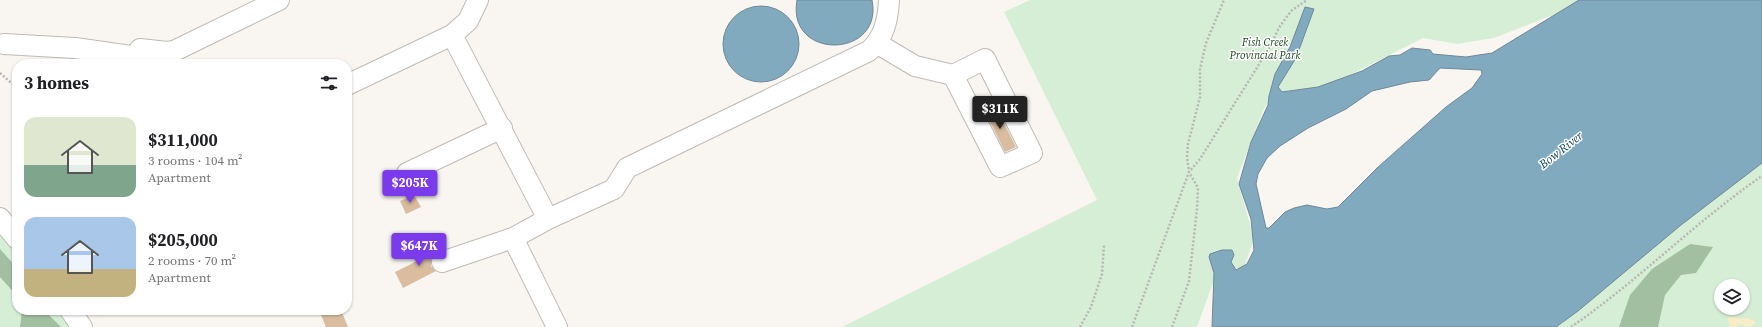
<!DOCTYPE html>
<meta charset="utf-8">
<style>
:root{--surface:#fff;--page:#f6f6f6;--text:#202124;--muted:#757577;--accent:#7c3aed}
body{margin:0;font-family:"Source Serif 4",serif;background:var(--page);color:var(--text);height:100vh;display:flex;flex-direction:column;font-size:15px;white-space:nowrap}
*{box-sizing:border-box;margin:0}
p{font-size:13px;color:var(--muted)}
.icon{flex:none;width:22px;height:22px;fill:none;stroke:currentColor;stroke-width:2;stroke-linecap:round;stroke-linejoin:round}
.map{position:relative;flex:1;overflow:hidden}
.side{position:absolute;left:12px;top:59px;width:340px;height:256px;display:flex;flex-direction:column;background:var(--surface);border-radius:16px;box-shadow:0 1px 3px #0004}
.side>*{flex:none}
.fabs{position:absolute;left:1714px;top:279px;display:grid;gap:8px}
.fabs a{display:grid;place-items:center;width:36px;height:36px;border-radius:50%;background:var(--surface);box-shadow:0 1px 3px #0004;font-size:20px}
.price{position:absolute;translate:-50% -34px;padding:0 9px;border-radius:4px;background:var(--accent);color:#fff;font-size:13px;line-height:26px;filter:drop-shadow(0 1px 2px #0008)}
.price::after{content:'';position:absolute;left:50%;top:24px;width:12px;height:9px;margin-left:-6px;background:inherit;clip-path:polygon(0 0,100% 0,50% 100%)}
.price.active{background:#222;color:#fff}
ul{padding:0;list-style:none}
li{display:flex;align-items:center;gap:12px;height:100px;padding:0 12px}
li span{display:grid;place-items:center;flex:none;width:112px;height:80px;border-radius:12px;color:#555}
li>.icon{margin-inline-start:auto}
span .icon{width:48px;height:48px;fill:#fffc;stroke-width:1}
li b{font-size:17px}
h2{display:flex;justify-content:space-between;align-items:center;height:48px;padding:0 12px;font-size:17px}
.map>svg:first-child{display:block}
.green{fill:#d7eed6;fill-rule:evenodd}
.forest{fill:#a2bfa1}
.sand{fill:#f7edc7}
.water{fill:#82aabf;stroke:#6d8897;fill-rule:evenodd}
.building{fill:#d9bd9e}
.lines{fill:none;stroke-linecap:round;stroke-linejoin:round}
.minor-casing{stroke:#bebbb7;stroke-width:22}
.path{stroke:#b8b6b3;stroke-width:2.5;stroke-dasharray:2 2;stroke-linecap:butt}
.minor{stroke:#fff;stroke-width:20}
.labels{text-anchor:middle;stroke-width:3;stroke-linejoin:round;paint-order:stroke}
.park-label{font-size:11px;font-style:italic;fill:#1c471e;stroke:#fff}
.water-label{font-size:12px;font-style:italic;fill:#0f445b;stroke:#fff}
</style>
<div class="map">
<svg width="1762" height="327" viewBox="0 0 1762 327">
<rect width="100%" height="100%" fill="#f9f6f2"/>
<path class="green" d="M1030 0H1581L1563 11 1494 38 1457 44 1423 38 1332 84 1281 95 1265 106 1237 178 1254 239 1244 268 1218 269 1197 327H842L1097 200 1004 12Z
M1762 158V327H1527ZM1721 286H1743V308H1721Z
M0 233 17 256V310H57L69 327H0Z"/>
<path class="forest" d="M1690 244 1713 247 1696 273 1681 275 1665 295 1658 327H1619L1630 295 1652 269Z
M0 249 17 268V296L0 277Z
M22 310H44L61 327H20Z"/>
<path class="sand" d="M1734 316 1739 319 1748 318 1755 321V324L1748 327 1741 324 1736 327H1730L1727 318Z"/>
<path class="water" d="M797 0H872C884 59 786 61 797 0Z
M1579 0H1762V163L1681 225 1578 311 1556 327H1212L1214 273 1209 257 1210 254 1222 250H1232L1234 255 1231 262 1236 270 1247 264 1254 250 1251 219 1239 184 1251 142 1268 105 1269 96 1275 74 1290 47 1305 7 1314 9 1296 58 1278 87 1282 92 1318 87 1362 71 1389 56 1400 55 1412 48 1430 50 1433 54 1466 57 1492 53ZM1440 68 1481 70 1482 74 1472 88 1446 107 1377 168 1338 207 1327 209 1307 205 1294 208 1285 212 1269 228H1266L1256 184 1258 174 1267 158 1280 146 1308 128 1346 109 1372 91 1410 82 1429 80Z
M723 44a38 38 0 1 1 76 0a38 38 0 1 1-76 0Z"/>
<path class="building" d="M996 107 1016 147 1005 152 985 112Z
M414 195 421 207 406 214 400 201Z
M437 241 441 250 434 254 431 260V266L436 271 403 288 395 272 425 257 421 249Z
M319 310H341L348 327H326Z"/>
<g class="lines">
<g class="minor-casing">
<path id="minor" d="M478 0 468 21 452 35 548 219
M4 44 75 48 138 57 147 60 149 63
M878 44 915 66 953 75 985 59 1032 153 1000 167 953 75
M137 64 140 49 167 52 174 51 279 0
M347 85 452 35
M407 173 502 128
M0 218 17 239
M513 238 557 327
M442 262 513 238 548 219 614 189 627 168 869 51C884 38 888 20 889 0
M70 310 82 327"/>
</g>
<path class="path" d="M0 73 17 88
M1080 327 1091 307 1102 274 1104 245
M1132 327 1189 172 1200 159 1268 50 1280 26 1292 10 1307 0
M1172 327 1189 281 1197 209 1198 188 1189 172 1187 157 1188 144 1200 97V69L1206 43 1224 0
M1571 327C1638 281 1695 222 1762 176"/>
<use href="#minor" class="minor"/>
</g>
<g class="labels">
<g class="park-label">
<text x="1265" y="46">Fish Creek<tspan x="1265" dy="13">Provincial Park</tspan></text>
</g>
<g class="water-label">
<text transform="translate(1561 150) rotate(-38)" y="4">Bow River</text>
</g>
</g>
</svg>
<div class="fabs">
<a><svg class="icon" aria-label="layers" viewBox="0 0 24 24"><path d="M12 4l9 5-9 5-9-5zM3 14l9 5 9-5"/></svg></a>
</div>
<b class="price active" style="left:1000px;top:130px">$311K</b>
<b class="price" style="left:410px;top:204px">$205K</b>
<b class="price" style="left:419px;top:267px">$647K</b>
<section class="side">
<h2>3 homes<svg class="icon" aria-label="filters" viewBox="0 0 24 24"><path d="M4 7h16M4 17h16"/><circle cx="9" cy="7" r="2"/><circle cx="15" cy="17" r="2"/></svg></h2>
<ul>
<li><span style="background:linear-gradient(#dfe7d0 60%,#7fa58c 0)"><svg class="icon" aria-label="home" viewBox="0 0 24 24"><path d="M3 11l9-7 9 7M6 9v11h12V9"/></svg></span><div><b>$311,000</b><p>3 rooms · 104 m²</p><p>Apartment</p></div></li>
<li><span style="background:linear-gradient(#a9c7e8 65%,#c2b280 0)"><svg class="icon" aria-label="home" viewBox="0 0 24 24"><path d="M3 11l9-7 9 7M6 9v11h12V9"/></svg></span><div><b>$205,000</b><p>2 rooms · 70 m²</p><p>Apartment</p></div></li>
</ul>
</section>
</div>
